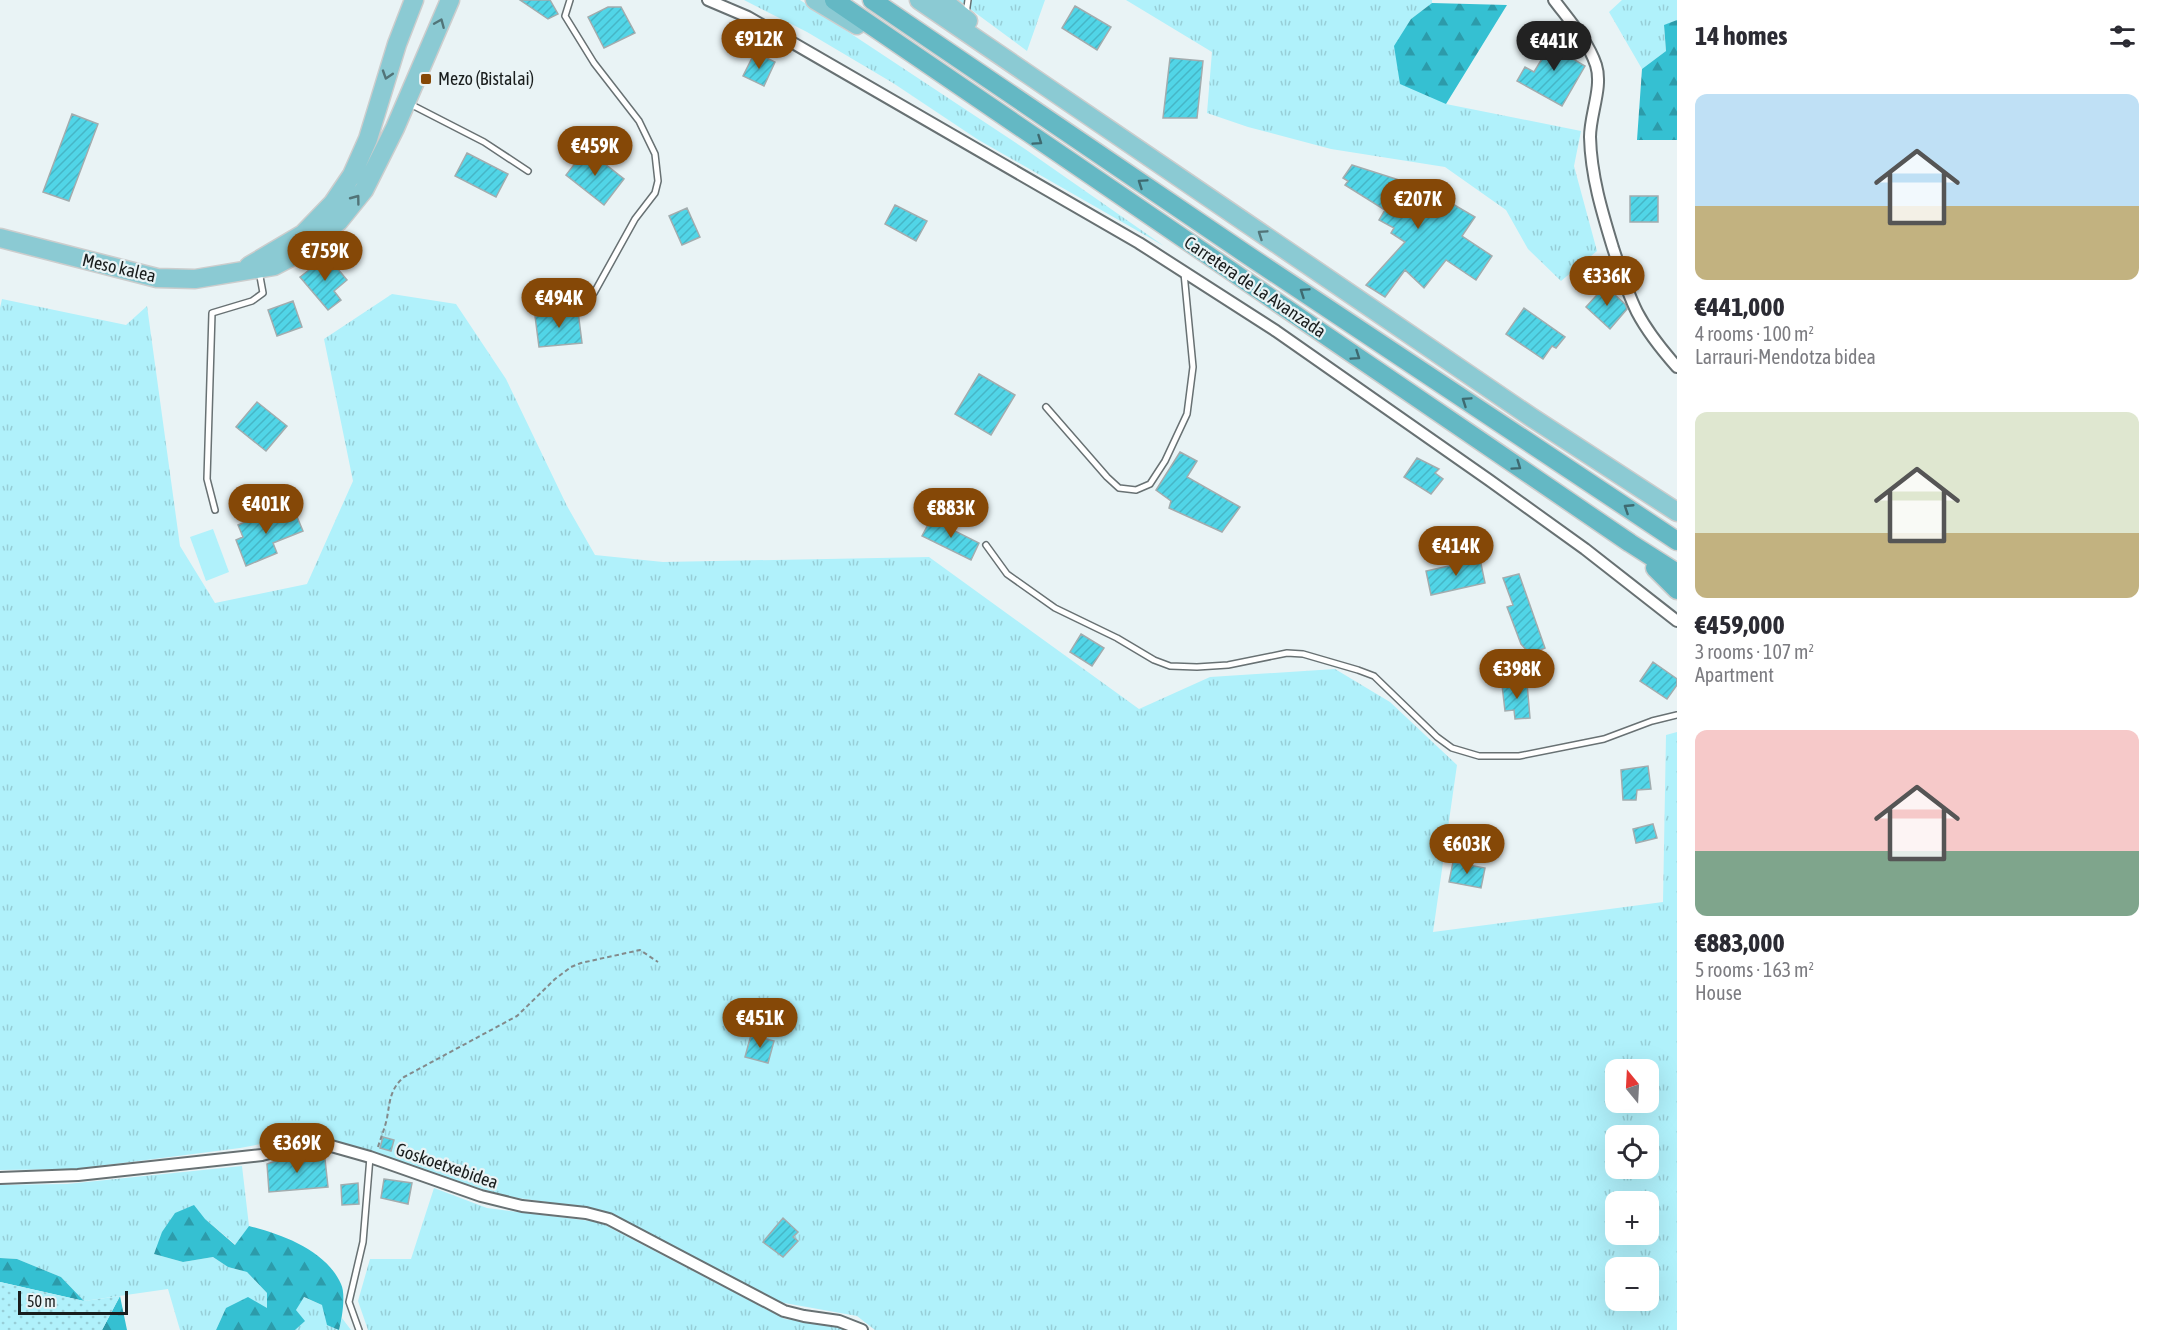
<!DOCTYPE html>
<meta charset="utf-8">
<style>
:root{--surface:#fff;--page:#f2f2f3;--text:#2b2b33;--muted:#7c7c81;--accent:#854807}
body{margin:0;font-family:"Asap Condensed",sans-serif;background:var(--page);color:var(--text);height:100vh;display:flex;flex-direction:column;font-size:22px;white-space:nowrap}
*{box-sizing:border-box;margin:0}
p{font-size:20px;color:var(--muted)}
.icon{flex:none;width:33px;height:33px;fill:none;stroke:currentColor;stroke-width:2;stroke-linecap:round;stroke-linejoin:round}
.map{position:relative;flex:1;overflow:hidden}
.side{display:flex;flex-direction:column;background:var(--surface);width:480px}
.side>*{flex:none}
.needle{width:39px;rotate:342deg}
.fabs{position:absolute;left:1605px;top:1059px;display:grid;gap:12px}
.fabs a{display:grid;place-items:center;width:54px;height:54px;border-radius:12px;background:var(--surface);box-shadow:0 6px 24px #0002;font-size:30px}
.scale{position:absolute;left:18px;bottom:15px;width:110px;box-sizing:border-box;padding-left:6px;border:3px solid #191d1d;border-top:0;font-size:16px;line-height:21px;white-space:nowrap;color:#191d1d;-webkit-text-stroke:4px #e9f3f5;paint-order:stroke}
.price{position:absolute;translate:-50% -51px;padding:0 14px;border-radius:21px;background:var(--accent);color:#fff;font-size:20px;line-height:39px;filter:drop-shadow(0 2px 3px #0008)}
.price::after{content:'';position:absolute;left:50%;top:36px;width:18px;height:14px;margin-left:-9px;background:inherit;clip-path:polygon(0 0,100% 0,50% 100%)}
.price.on{background:#222;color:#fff}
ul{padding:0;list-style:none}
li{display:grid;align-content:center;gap:12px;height:318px;padding:0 18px}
li span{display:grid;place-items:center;height:186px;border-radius:12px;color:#555}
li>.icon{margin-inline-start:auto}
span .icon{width:108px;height:108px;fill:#fffc;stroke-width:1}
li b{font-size:26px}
h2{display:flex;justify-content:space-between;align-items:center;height:72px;padding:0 18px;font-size:26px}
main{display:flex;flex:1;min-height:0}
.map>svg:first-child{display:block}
.grass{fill:url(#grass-tufts);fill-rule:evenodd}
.forest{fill:url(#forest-firs)}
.garden{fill:url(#garden-dots)}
.pitch{fill:#b0f1fb}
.building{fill:url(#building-hatch);stroke:#a2acae;stroke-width:1.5}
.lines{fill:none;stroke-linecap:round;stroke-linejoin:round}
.service-casing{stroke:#687173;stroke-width:8}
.minor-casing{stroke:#687173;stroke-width:14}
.primary-casing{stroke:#cccdcd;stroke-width:21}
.trunk-casing{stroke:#cccdcd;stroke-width:21}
.path{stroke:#838a8b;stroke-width:2;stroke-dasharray:4.5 3;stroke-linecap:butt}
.service{stroke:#fff;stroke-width:5}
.minor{stroke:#fff;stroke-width:10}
.primary{stroke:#8bcad3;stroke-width:18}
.trunk{stroke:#64b8c4;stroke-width:18}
.oneway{stroke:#527478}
.oneway2{stroke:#3e6a70}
.poi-dot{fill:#854807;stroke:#e9f3f5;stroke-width:2}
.labels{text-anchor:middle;stroke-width:4.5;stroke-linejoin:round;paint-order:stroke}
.poi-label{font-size:18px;fill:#191d1d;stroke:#e9f3f5;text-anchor:start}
.street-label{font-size:18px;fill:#191d1d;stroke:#e9f3f5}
</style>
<main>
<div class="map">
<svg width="1677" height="1330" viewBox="0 0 1677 1330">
<defs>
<pattern id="grass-tufts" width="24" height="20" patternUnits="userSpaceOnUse" patternTransform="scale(1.5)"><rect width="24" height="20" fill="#b0f1fb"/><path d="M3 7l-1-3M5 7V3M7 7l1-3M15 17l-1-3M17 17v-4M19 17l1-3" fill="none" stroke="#97ced7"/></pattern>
<pattern id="forest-firs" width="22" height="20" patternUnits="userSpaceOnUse" patternTransform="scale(1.5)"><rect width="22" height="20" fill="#35c0d2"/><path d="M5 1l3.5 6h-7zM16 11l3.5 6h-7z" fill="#2c9baa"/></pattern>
<pattern id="garden-dots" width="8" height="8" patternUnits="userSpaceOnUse" patternTransform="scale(1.5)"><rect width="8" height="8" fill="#b0f1fb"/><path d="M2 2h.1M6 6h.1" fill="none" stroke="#97ced7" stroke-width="1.8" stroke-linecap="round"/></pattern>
<pattern id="building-hatch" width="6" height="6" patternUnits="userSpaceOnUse" patternTransform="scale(1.5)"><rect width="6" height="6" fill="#51d5e7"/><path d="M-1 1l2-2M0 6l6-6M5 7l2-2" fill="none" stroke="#46b6c6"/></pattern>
</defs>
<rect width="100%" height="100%" fill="#e9f3f5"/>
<path class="grass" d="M744 0H800L1025 149 1164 246 977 139 893 83 807 32Z
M958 0H1045L1027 51Z
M1126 0H1432V3L1411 19 1446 104 1581 131 1574 166 1597 251 1561 281 1528 249 1506 210 1445 167 1331 149 1248 127 1207 113 1212 52Z
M1622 0H1677V20L1664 26 1666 51 1642 69 1609 12Z
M392 294 456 304 506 379 567 506 595 555 663 562 929 557 1139 709 1210 677 1335 669 1390 702 1457 765 1433 932 1663 902 1666 735 1677 732V1330H875L857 1316 779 1302 602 1210 505 1196 308 1135 240 1148 76 1169 0 1170V308L2 299 126 325 147 306 180 546 215 603 307 584 353 481 324 339ZM1616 1070H1648V1102H1616ZM1616 1136H1648V1168H1616ZM1616 1202H1648V1234H1616ZM1616 1268H1648V1300H1616Z
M242 1166 249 1226 236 1245 205 1219 159 1243 154 1254 183 1262 213 1257 228 1267 247 1272 267 1293V1309L226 1308 216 1330H180L168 1289 84 1301 61 1277 17 1259 0 1258V1185L67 1184Z
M434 1188 487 1208 599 1222 785 1319 836 1326 844 1330H368L358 1301 370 1259H411Z
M303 1297 322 1305 339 1330 342 1318 351 1330H295L304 1321 296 1310Z"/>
<path class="forest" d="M1432 3 1507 5 1446 104 1400 84 1394 46 1411 19Z
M1677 20V140H1637L1642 69 1666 51 1664 25Z
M194 1205 205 1219 235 1245 249 1226C281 1234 326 1250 341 1284 346 1294 342 1319 339 1330L327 1325 322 1305 304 1297 296 1310 305 1321 295 1330H216L226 1308 248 1297 267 1308V1293L247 1272 228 1267 213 1257 183 1262 154 1254 162 1232 175 1213Z
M0 1258 17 1259 61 1277 84 1301 0 1282Z
M120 1296 127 1330H102Z"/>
<path class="garden" d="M0 1282 84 1301 120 1296 102 1330H0Z"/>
<path class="pitch" d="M213 529 229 572 206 581 190 537Z"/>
<path class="building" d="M520 0H550L558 14 548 19Z
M1075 6 1111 27 1097 50 1062 28Z
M608 7H621L635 33 604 48 588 17Z
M1561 27 1571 38 1556 49 1585 66 1562 106 1517 81 1525 67 1534 72Z
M753 56 761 59 763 56 775 62 764 86 743 76Z
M1170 58 1203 61 1197 118H1163Z
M72 114 98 124 69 201 43 192Z
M586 149 624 179 604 205 566 175Z
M467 153 508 174 496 197 455 176Z
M1352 165 1421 187 1422 186 1475 217 1462 236 1492 256 1476 280 1446 260 1424 288 1405 270 1385 297 1366 285 1405 242 1391 233 1394 228 1379 220 1385 210 1345 185 1348 181 1343 178Z
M1630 196H1658V222H1630Z
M895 205 927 221 916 241 885 224Z
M687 208 700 237 682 245 669 216Z
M327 256 347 280 334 291 341 300 328 310 300 277Z
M1605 286 1625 304 1627 309 1610 329 1586 307Z
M293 301 302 327 277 336 268 310Z
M1524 308 1565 337 1556 348 1552 346 1543 359 1506 334Z
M578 311 582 343 539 347 535 316Z
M979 374 1015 395 991 435 955 414Z
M257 402 287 426 266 451 236 427Z
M1180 452 1197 461 1187 477 1240 507 1222 532 1169 508 1171 501 1156 490Z
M1417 458 1439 469 1435 473 1443 479 1431 494 1404 477Z
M293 507 303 531 273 543 277 553 246 566 236 540 243 537 238 525 259 516 261 520Z
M931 519 979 543 971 560 922 536Z
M1480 559 1485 583 1431 595 1426 571Z
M1519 574 1545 648 1530 654 1521 644 1507 607 1513 605 1503 578Z
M1081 634 1104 648 1092 666 1070 652Z
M1653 662 1677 679V685L1667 699 1640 681Z
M1527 683 1530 718 1515 719 1514 710 1505 711 1502 685Z
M1648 766 1651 789 1637 790 1636 800H1623L1621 770Z
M1653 824 1657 838 1636 843 1633 829Z
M1453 862 1485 868 1481 888 1449 882Z
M751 1035 774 1041 768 1063 745 1057Z
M383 1137 394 1140 391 1151 380 1148Z
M298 1153V1162L325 1159 328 1187 269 1192 267 1164Z
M384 1179 412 1183 408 1204 381 1198Z
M358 1183 359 1204 342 1205 341 1185Z
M783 1218 798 1232 793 1237 798 1241 783 1257 763 1242Z"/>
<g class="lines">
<g class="service-casing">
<path id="service" d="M570 0 565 16 594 63 639 121 655 154 658 181 655 193 635 219 594 293
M966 14 968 0
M408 103 484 142 528 171
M1046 407 1107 477 1119 488 1136 490 1150 484 1165 461 1187 414 1193 367 1184 273
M215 510 207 479 212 313 252 301 263 293 259 271
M986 545 1007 574 1055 608 1117 638 1154 660 1170 666 1197 667 1228 665 1287 653 1303 654 1358 670 1374 676 1437 737 1452 748 1479 756H1519L1604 739 1652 721 1677 715
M359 1330 349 1302 363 1242 370 1157"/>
</g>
<g class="minor-casing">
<path id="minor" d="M708 0 748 17 1139 243 1276 331 1489 480 1585 549 1677 621
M1554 0C1569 20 1588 41 1596 65 1603 87 1590 114 1590 137 1591 176 1602 212 1613 248 1620 269 1627 292 1637 312 1648 333 1662 350 1677 367
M0 1178 78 1175 262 1155 302 1144H324L370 1157 481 1196 522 1206 586 1213 609 1219 784 1311 804 1316 839 1321 862 1330"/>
</g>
<g class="primary-casing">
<path id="primary" d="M815 0 857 25
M919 0 1531 417 1677 512
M942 0 968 21
M0 238 157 278 195 279 274 266 301 252 339 221 364 190 395 128 450 0
M249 266 303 234 333 203 352 175 368 139 397 44 414 0"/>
</g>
<g class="trunk-casing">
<path id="trunk" d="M834 0 1630 543 1677 573
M872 0 1246 254 1677 541
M1655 568 1677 590"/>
</g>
<path class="path" d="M378 1147C381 1137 385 1128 387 1118 390 1101 390 1089 404 1077L517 1016 555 979 571 967 581 963 640 950 658 962"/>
<use href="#service" class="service"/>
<use href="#minor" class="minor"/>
<use href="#primary" class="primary"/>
<use href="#trunk" class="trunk"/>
</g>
<defs><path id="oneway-chevron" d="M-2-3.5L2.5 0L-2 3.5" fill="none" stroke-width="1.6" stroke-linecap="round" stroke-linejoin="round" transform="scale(1.5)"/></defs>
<g class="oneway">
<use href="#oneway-chevron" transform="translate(440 23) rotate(-67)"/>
<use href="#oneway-chevron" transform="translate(387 75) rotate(108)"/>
<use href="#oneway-chevron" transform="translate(356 199) rotate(-53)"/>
<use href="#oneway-chevron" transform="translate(1262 234) rotate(-146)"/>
</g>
<g class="oneway2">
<use href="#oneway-chevron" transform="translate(1038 141) rotate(34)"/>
<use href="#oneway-chevron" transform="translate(1142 183) rotate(-146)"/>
<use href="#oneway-chevron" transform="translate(1304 292) rotate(-146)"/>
<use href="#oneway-chevron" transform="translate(1356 356) rotate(34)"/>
<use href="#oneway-chevron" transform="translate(1466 401) rotate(-146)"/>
<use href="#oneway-chevron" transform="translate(1517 466) rotate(35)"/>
<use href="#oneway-chevron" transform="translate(1628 508) rotate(-147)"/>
</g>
<rect class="poi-dot" x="420" y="73" width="12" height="12" rx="3"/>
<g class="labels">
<g class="poi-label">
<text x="438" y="85">Mezo (Bistalai)</text>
</g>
<g class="street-label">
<text transform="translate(119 268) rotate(13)" y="6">Meso kalea</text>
<text transform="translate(1255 287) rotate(34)" y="6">Carretera de La Avanzada</text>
<text transform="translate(447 1166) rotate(19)" y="6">Goskoetxebidea</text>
</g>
</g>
</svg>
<div class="fabs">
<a><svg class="needle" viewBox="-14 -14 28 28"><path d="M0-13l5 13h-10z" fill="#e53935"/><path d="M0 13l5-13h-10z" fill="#7c7c81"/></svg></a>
<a><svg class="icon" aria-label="locate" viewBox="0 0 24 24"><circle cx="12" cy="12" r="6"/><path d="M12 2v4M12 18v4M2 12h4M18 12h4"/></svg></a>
<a>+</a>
<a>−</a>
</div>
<div class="scale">50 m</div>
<b class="price" style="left:759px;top:70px">€912K</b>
<b class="price on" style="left:1554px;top:72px">€441K</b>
<b class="price" style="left:595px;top:177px">€459K</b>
<b class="price" style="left:1418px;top:230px">€207K</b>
<b class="price" style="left:325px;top:282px">€759K</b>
<b class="price" style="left:1607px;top:307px">€336K</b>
<b class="price" style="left:559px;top:329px">€494K</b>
<b class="price" style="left:266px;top:535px">€401K</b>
<b class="price" style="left:951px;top:539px">€883K</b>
<b class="price" style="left:1456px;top:577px">€414K</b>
<b class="price" style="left:1517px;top:700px">€398K</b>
<b class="price" style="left:1467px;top:875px">€603K</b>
<b class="price" style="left:760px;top:1049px">€451K</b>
<b class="price" style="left:297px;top:1174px">€369K</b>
</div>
<section class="side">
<h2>14 homes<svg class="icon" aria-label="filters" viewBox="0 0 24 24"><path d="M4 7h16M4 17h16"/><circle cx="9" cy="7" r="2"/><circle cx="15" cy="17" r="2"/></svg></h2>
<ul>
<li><span style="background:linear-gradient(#bfe0f5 60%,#c2b280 0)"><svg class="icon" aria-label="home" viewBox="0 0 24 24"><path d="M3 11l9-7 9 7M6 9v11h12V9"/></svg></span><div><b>€441,000</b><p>4 rooms · 100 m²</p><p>Larrauri-Mendotza bidea</p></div></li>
<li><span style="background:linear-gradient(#dfe7d0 65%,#c2b280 0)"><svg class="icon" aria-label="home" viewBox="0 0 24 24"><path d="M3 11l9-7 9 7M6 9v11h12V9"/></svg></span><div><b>€459,000</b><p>3 rooms · 107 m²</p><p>Apartment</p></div></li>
<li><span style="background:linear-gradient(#f6c9c9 65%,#7fa58c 0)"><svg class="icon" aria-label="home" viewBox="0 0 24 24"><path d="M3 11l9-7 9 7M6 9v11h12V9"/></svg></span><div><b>€883,000</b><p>5 rooms · 163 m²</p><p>House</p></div></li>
</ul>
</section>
</main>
